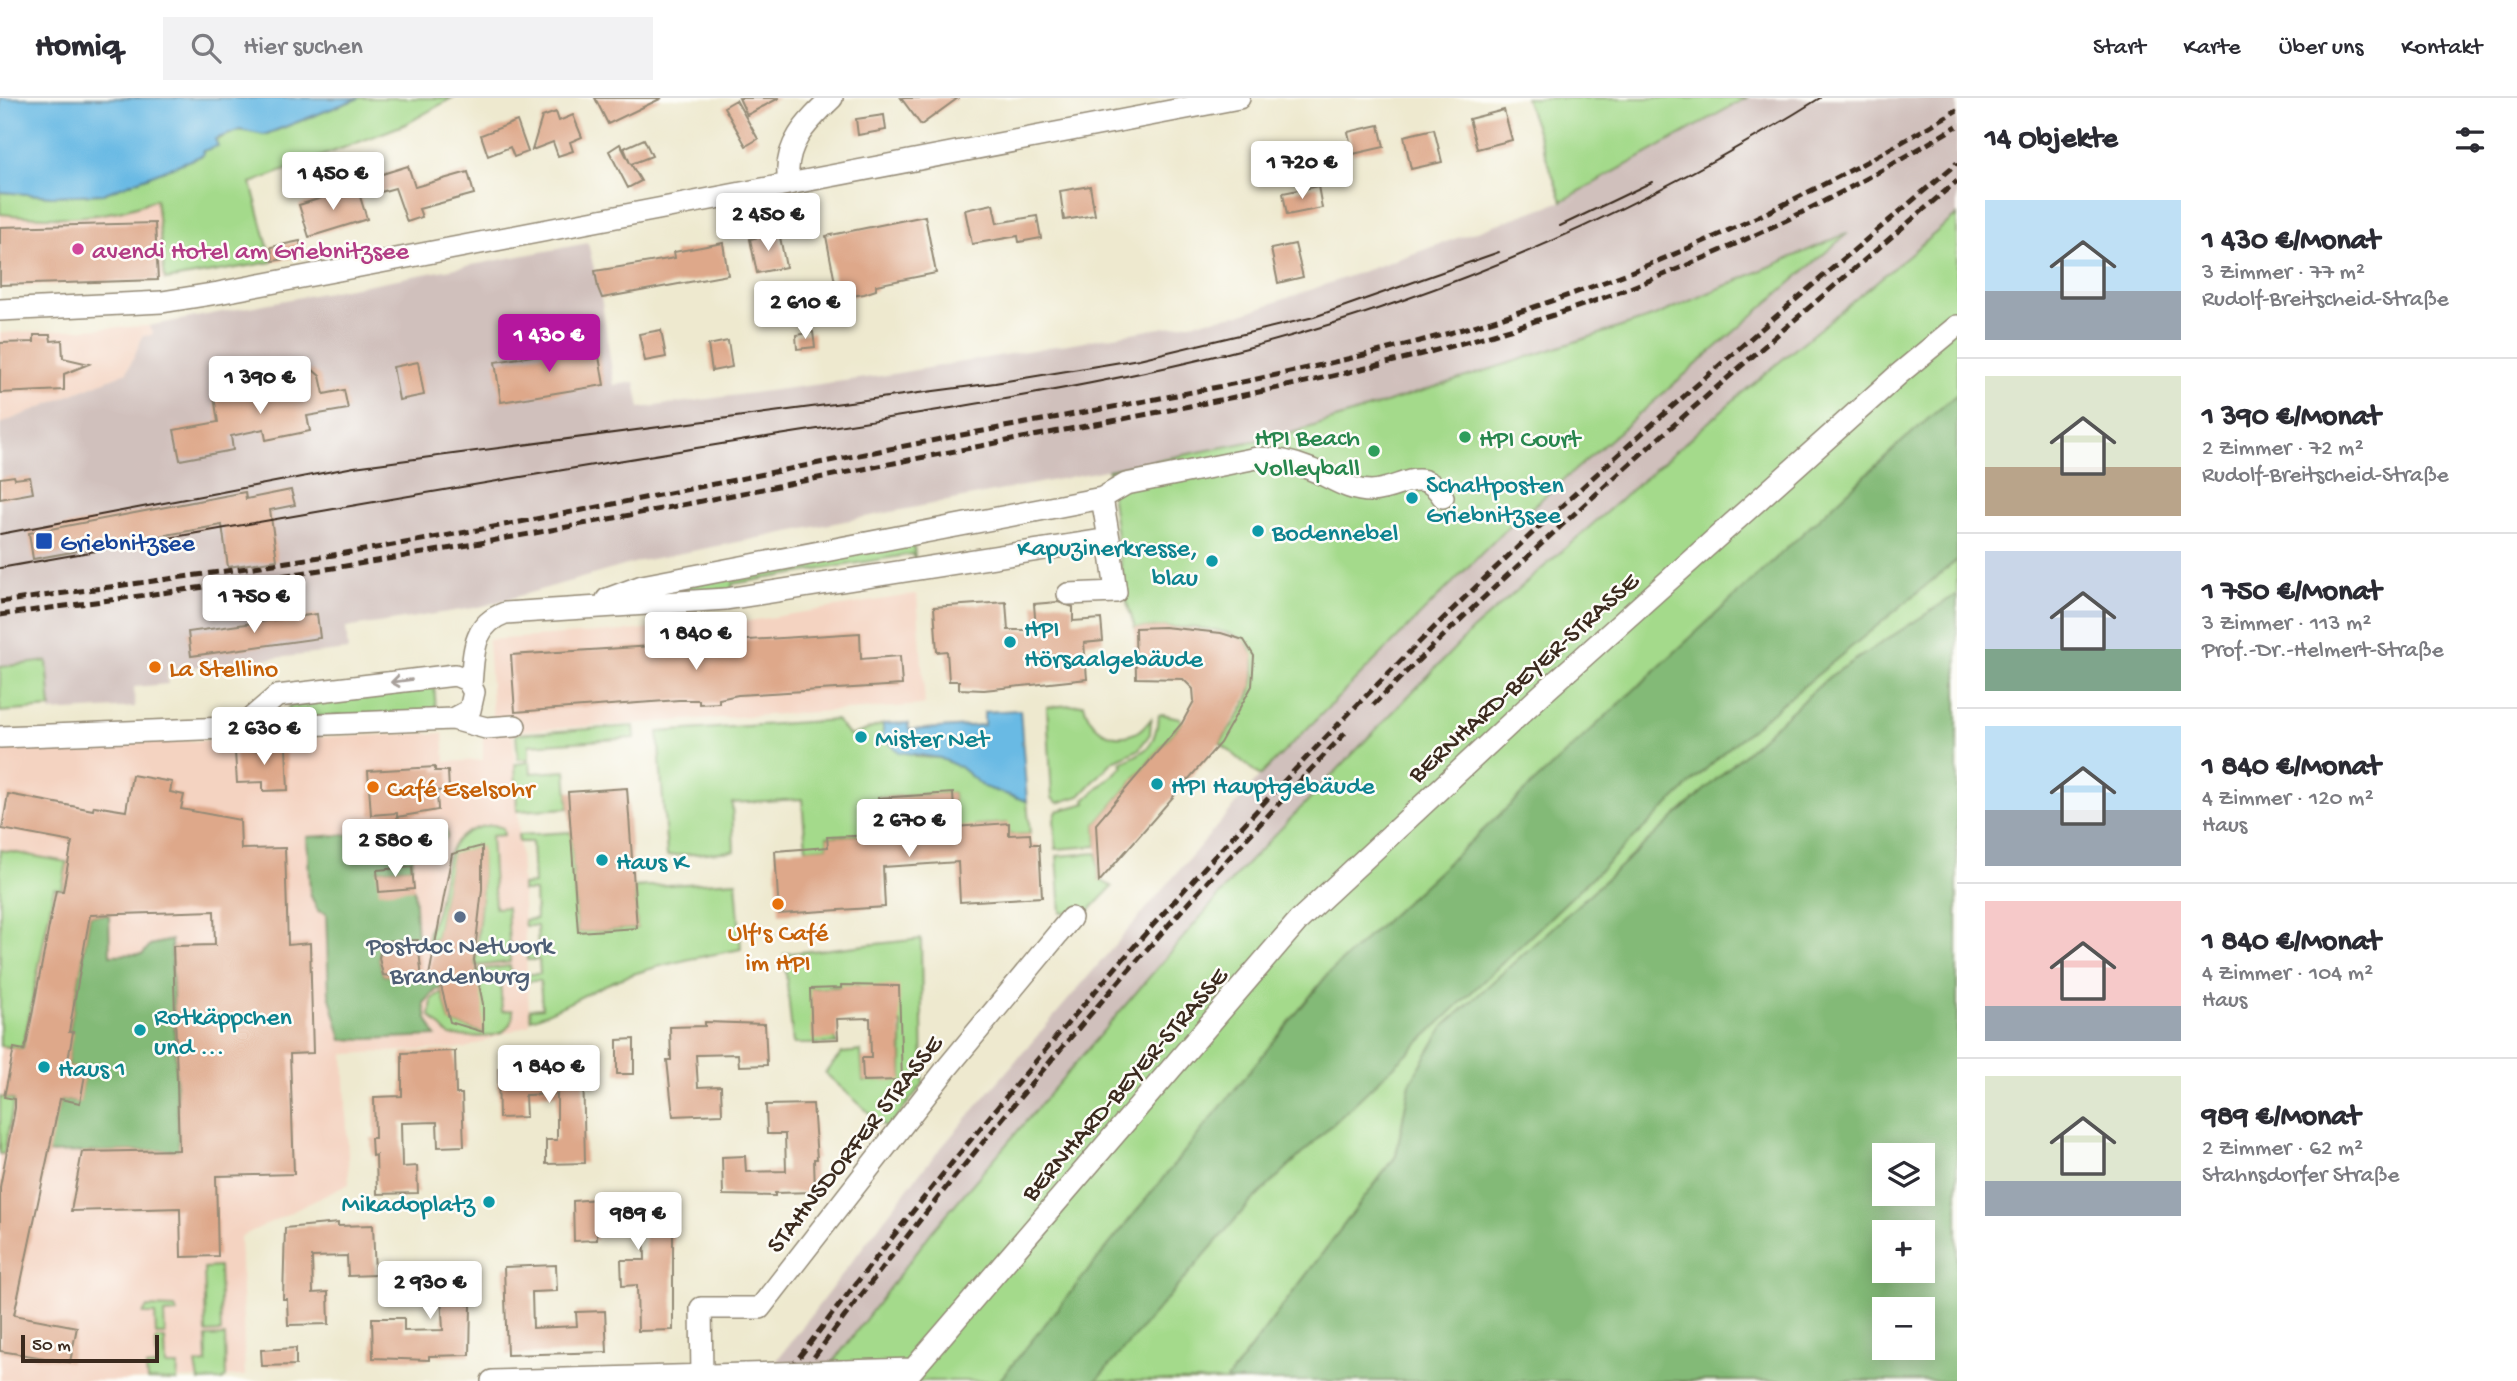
<!DOCTYPE html>
<html lang="de">
<meta charset="utf-8">
<style>
:root{--surface:#fff;--page:#f2f2f3;--text:#2b2b33;--muted:#7c7c81;--line:#e1e1e2;--accent:#b5179e}
body{margin:0;font-family:"Gochi Hand",sans-serif;background:var(--page);color:var(--text);height:100vh;display:flex;flex-direction:column;font-size:26px;white-space:nowrap}
*{box-sizing:border-box;margin:0}
p{font-size:23px;color:var(--muted)}
.icon{flex:none;width:38px;height:38px;fill:none;stroke:currentColor;stroke-width:2;stroke-linecap:round;stroke-linejoin:round}
.map{position:relative;flex:1;overflow:hidden}
.drawer{display:flex;flex-direction:column;background:var(--surface);width:560px}
.drawer>*{flex:none}
.fabs{position:absolute;left:1872px;top:1045px;display:grid;gap:14px}
.fabs a{display:grid;place-items:center;width:63px;height:63px;border-radius:0px;background:var(--surface);box-shadow:0 4px 18px #0003;font-size:35px}
.scale{position:absolute;left:21px;bottom:18px;width:138px;box-sizing:border-box;padding-left:7px;border:4px solid #3b2a1e;border-top:0;font-size:19px;line-height:24px;white-space:nowrap;color:#3b2a1e;-webkit-text-stroke:5px #fdfcf7;paint-order:stroke}
.price{position:absolute;translate:-50% -60px;padding:0 16px;border-radius:7px;background:#fff;color:#222;font-size:23px;line-height:46px;filter:drop-shadow(0 2px 4px #0008)}
.price::after{content:'';position:absolute;left:50%;top:42px;width:21px;height:16px;margin-left:-10px;background:inherit;clip-path:polygon(0 0,100% 0,50% 100%)}
.price.on{background:var(--accent);color:#fff}
ul{padding:0;list-style:none}
li{display:flex;align-items:center;gap:21px;height:175px;padding:0 28px}
li+li{border-top:2px solid var(--line)}
li span{display:grid;place-items:center;flex:none;width:196px;height:140px;border-radius:0px;color:#555}
li>.icon{margin-inline-start:auto}
span .icon{width:84px;height:84px;fill:#fffc;stroke-width:1}
li b{font-size:30px}
h2{display:flex;justify-content:space-between;align-items:center;height:84px;padding:0 28px;font-size:30px}
header{display:flex;align-items:center;gap:42px;box-sizing:border-box;height:98px;padding:0 35px;background:var(--surface);border-bottom:2px solid var(--line)}
header strong{font-size:33px}
nav{display:flex;gap:38px;margin-inline-start:auto;font-size:24px}
.search{width:490px;height:63px;background:var(--page);display:flex;align-items:center;gap:18px;box-sizing:border-box;padding:0 24px;border-radius:0px;color:var(--muted);font-size:26px}
main{display:flex;flex:1;min-height:0}
.map>svg:first-child{display:block}
.built{fill:#f4d3c1}
.industrial{fill:#d0c0bc}
.green{fill:#a4da8b;stroke:#708254;stroke-width:2}
.forest{fill:#83ba77;stroke:#5f724a;stroke-width:2;fill-rule:evenodd}
.water{fill:#69bae4;stroke:#527281;stroke-width:2}
.building{fill:#dea88a}
.lines{fill:none;stroke-linecap:round;stroke-linejoin:round}
.minor-casing{stroke:#948a76;stroke-width:24}
.minor{stroke:#fff;stroke-width:21}
.tram{stroke:#3b2a1e;stroke-width:2}
.rail{stroke:#3b2a1e;stroke-width:5;stroke-dasharray:10 5;stroke-linecap:butt}
.minor-bridge-casing{stroke:#948a76;stroke-width:24;stroke-linecap:butt}
.minor-bridge{stroke:#fff;stroke-width:21}
.oneway{stroke:#a79f9a}
.hotel-dot{fill:#d1479c;stroke:#fdfcf7;stroke-width:2.5}
.leisure-dot{fill:#2e9e5b;stroke:#fdfcf7;stroke-width:2.5}
.culture-dot{fill:#0f9aa8;stroke:#fdfcf7;stroke-width:2.5}
.transit-dot{fill:#1a4fb4;stroke:#fdfcf7;stroke-width:2.5}
.food-dot{fill:#e8710a;stroke:#fdfcf7;stroke-width:2.5}
.service-dot{fill:#5c6f8a;stroke:#fdfcf7;stroke-width:2.5}
.labels{text-anchor:middle;stroke-width:5;stroke-linejoin:round;paint-order:stroke}
.hotel-label{font-size:26px;fill:#b23c85;stroke:#fdfcf7;text-anchor:start}
.leisure-label{font-size:26px;fill:#27864d;stroke:#fdfcf7;text-anchor:end}
.culture-label{font-size:26px;fill:#0d838f;stroke:#fdfcf7;text-anchor:start}
.transit-label{font-size:26px;fill:#164399;stroke:#fdfcf7;text-anchor:start}
.food-label{font-size:26px;fill:#c56008;stroke:#fdfcf7;text-anchor:start}
.street-label{font-size:26px;fill:#3b2a1e;stroke:#fdfcf7}
.service-label{font-size:26px;fill:#4e5e75;stroke:#fdfcf7}
</style>
<header>
<strong>Homiq</strong>
<div class="search"><svg class="icon" aria-label="search" viewBox="0 0 24 24"><circle cx="10" cy="10" r="6"/><path d="M15 15l6 6"/></svg>Hier suchen</div>
<nav><a>Start</a><a>Karte</a><a>Über uns</a><a>Kontakt</a></nav>
</header>
<main>
<div class="map">
<svg width="1957" height="1283" viewBox="0 0 1957 1283">
<rect width="100%" height="100%" fill="#fdfcf7"/>
<filter id="ink" filterUnits="userSpaceOnUse"><feTurbulence type="fractalNoise" baseFrequency=".0143" numOctaves="2"/><feDisplacementMap in="SourceGraphic" scale="14" xChannelSelector="R" yChannelSelector="G"/><feConvolveMatrix kernelMatrix="1 2 1 2 8 2 1 2 1" color-interpolation-filters="sRGB"/></filter>
<filter id="wash" filterUnits="userSpaceOnUse"><feTurbulence type="fractalNoise" baseFrequency=".00686" numOctaves="4" result="noise"/><feDisplacementMap in="SourceGraphic" scale="28" xChannelSelector="R" yChannelSelector="G"/><feGaussianBlur stdDeviation="1.57" result="paint"/><feColorMatrix in="noise" values="0 0 0 0 0 0 0 0 0 0 0 0 0 0 0 0 0 1.4 0 .05"/><feComposite in="paint" operator="in"/></filter>
<g filter="url(#wash)">
<rect width="100%" height="100%" fill="#eee9cf"/>
<path class="built" d="M156 100 165 182 0 189V116L52 121Z
M148 228 153 233 152 238H143L127 274 0 326V235Z
M917 496 925 607 513 633 530 926 466 950 344 956 349 1086 240 1139 245 1278 120 1283H0V649L443 635 445 664 483 662V638L494 637 488 542 730 526Z"/>
<path class="industrial" d="M1746 0H1957V117L1737 299 1471 533 1240 773 933 1132 819 1283H761L917 1078 1260 678 1500 437 1845 137 1655 218 1289 336 641 463 480 509 346 530 348 552 167 572 168 586 134 589 135 609 50 614 48 562 0 568V326L127 274 143 238 152 237 153 233 148 228 588 145 602 205 614 287 635 284 640 310 881 278 1242 216 1562 103Z"/>
<path class="green" d="M359 0H452L406 26 251 85 272 164 165 182 156 101C104 123 55 121 0 116V94L52 98 103 96 203 57 202 54 215 42 240 32 265 37Z
M1525 0H1746L1562 103Z
M1957 117V496L1829 579 1410 985 1396 1058 1226 1283H819L933 1132 1240 773 1471 533 1737 299Z
M1848 135 1500 437 1260 678 1220 645C1231 628 1247 608 1252 588 1256 574 1256 551 1243 542 1221 526 1162 529 1135 530L1125 498 1108 372 1289 336 1655 218Z
M914 442 915 463 912 456 732 486 733 493 652 498 651 494Z
M47 563 51 610 0 614V569Z
M434 586 436 614 290 619 288 608Z
M1084 606C1092 641 1130 650 1151 621L1150 636 1138 652 1113 663 1080 698 1058 705 1052 700 1047 609Z
M1162 616 1180 620 1182 625 1096 726 1097 748 1056 751 1054 721 1057 713 1086 705 1085 702 1123 668 1121 665C1149 651 1154 650 1159 617Z
M836 622 850 638 883 626V640L918 659 940 660 960 669 984 689 1027 703 1030 736 1009 737 1008 725 976 727 956 741 953 695 879 700 881 746 860 747 858 737 827 739 828 749 806 751 802 701 732 705 734 753 667 758 658 634Z
M634 628 635 640 529 647V661H518L516 636Z
M530 664 531 675 566 673 569 710 517 713 515 666Z
M438 725 447 733V739L437 749H424L410 740 409 733 413 727Z
M494 727 503 730 504 737 491 738 495 810 507 809 510 864 475 868 482 791 481 749 452 757 436 841 428 842C427 831 433 825 436 815 447 777 438 731 494 727Z
M571 734 578 834 637 830 634 789 736 783 741 851C695 860 647 868 605 887 580 898 557 913 531 921L530 911 542 910 540 883H528V876H540L539 862H527V856L538 855 537 828H525L524 822 536 821 535 793H522V787L534 786 532 744H519L518 737Z
M0 752 67 764 62 791 54 790 23 950 0 948Z
M1097 755 1099 781 1112 789 1081 821 1073 814 1061 815 1057 758Z
M921 841 923 986 887 1031 825 975 842 955 861 953 863 983 902 981V927L858 887 811 891 837 946H793L784 856Z
M510 868 511 878 500 879 502 913 513 912C514 946 472 938 450 938L430 918 432 901 442 894 450 924 483 934 476 872Z
M0 999 14 1002 4 1056H0Z
M219 1169 221 1234 206 1235 204 1170Z
M147 1209 175 1210 177 1215 164 1216 165 1237H156L155 1216H143Z
M225 1238 226 1279 222 1282 199 1283 196 1266 207 1265 206 1239Z
M156 1241H165L166 1268H178L177 1283 147 1282 146 1269 157 1268Z"/>
<path class="forest" d="M1957 296V462L1725 653 1247 1108 1096 1283H999L1328 876 1898 347Z
M1957 496V1283H1226L1396 1058 1410 985 1444 928 1829 579ZM1923 1057V1096H1885V1057ZM1923 1134V1172H1885V1134ZM1923 1211V1250H1885V1211Z
M377 729 393 732 413 751 412 769 378 772 414 791 417 842 382 843 379 860 383 877 439 884 441 891 436 892 424 905 427 921 436 938 342 942 329 896 326 816 318 813 310 796 307 739 377 735Z
M90 817H109L110 857 143 856 150 847 171 842 179 1052 46 1055 60 1001 79 1005 86 971 67 968 72 934H69Z"/>
<path class="water" d="M0 0H359L264 37 240 32 215 41 218 48 203 53V57L103 96 52 98 0 94Z
M1020 612 1027 703 984 689 960 669 940 660 899 654 883 640V626L908 625 909 632 984 627V614Z"/>
<g id="blocks">
<path class="building" d="M595 0H662L608 26Z
M739 0H779L747 17Z
M901 0H958L921 27Z
M736 2 758 41 746 48 724 9Z
M1504 12 1512 42 1477 51 1469 21Z
M556 14 559 23 573 17 582 39 570 44 573 53 558 58 553 44 532 52 542 19Z
M884 17 886 32 858 37 856 21Z
M517 23 528 54 514 59 510 49 488 58 481 37Z
M1379 27 1384 49 1353 56 1348 34Z
M1434 31 1442 64 1411 71 1404 38Z
M644 41 652 58 631 66 641 83 628 90 609 53 620 46 630 65 624 50Z
M408 68 415 89 468 74 474 96 419 111 422 119 407 124 395 90 381 94 376 78Z
M1090 88 1095 117 1064 122 1060 93Z
M1318 88 1322 110 1287 117 1283 95Z
M357 89 367 121 309 139 299 107Z
M993 106 997 125 1037 118 1041 140 1019 144 1018 138 972 146 965 112Z
M925 118 936 175 876 187V192L864 196 838 200 826 138Z
M155 125 158 182 0 187V129Z
M779 134 786 169 757 175 750 141Z
M300 143 303 158 273 163 271 149Z
M723 145 728 177 602 200 598 190 595 173 675 160 674 154Z
M1295 146 1303 179 1278 185 1271 151Z
M661 232 666 259 645 263 639 236Z
M813 234 815 249 797 251 796 237Z
M34 237H50L51 243 62 242 63 260 89 266 64 276V292L0 295V245L34 244Z
M728 243 732 269 712 273 708 247Z
M597 247 604 287 501 304 495 264Z
M418 264 424 297 399 302 393 269Z
M313 272 320 278 324 296 344 292 348 311 307 318 310 333 266 342 264 331 231 338 233 352 180 362 174 332 218 324 213 292H223L232 300 303 286 308 274Z
M14 378 15 381 30 379 33 395 0 401V380Z
M291 392 295 407 270 412 277 462 228 469 222 427 33 461 29 435 245 394 246 401Z
M1006 504 1008 532H1036L1034 506 1058 504 1073 509V523L1101 521 1103 543 1084 545 1087 581 984 592 959 591V583H949L947 553 937 554 934 509Z
M317 516 320 540 191 558 188 534Z
M1164 529 1221 535 1244 542 1254 558 1252 588 1220 645 1099 784 1096 726 1182 625 1194 603 1193 591 1183 581 1136 580 1135 530Z
M860 535 861 561 900 558 902 587 738 597 719 601V605L699 606V602H679L515 614 511 557Z
M275 641 286 650 288 692 263 693V684L237 685 235 654 260 652V648L272 647Z
M435 669V673H448L449 692 437 693 438 712 397 719V715L371 717 368 673Z
M132 677 172 684 170 694 184 697 181 711 240 722 241 751 285 750 288 847 310 845 313 955 290 956 294 1076 216 1078 218 1158 181 1159 180 1110 71 1113 82 1054 179 1052 173 848 215 847 214 813 90 817 69 934H73L67 968 86 971 80 1005 60 1001 14 1217 77 1229 70 1264 0 1253V1089L15 1010V1001L4 999 14 950 24 952 27 943 56 792 63 793 72 744 2 731 8 696 93 712 94 708 126 713Z
M627 690 637 830 578 834 568 694Z
M953 695 955 729 1009 725V737L1030 736 1031 746H1039L1042 799 960 804 958 764 883 769 885 809 779 816 775 753 828 749 827 739 880 737 878 700Z
M482 748V791L474 862 483 906V934L450 924 440 884 428 883 452 756Z
M412 769 414 791 379 794 377 772Z
M418 842 422 882 383 877 379 860 382 843Z
M841 887 899 888 902 982 863 983 862 960H871L870 920 837 921 838 941 812 942 810 891 841 890Z
M705 924 765 926 767 967 739 968 738 956 696 957 698 989 721 988 722 1016 673 1018 667 962H671L670 929 705 928Z
M634 941V976H617V942Z
M455 953 456 996H462L464 1048 438 1049 437 1024 401 1025 402 1069 417 1068 418 1095 377 1096 376 1057 372 1058 371 1040H375L374 999 402 998V955Z
M530 967 583 969 585 1065 546 1066V1042H557V996L525 997 526 1019 499 1020 498 970H530Z
M813 1006 817 1061H814L815 1094 775 1095V1098L723 1097 722 1059 745 1058 746 1074 786 1073 785 1036H767L766 1007Z
M625 1099 669 1100 670 1135H673V1232L638 1233 637 1187 622 1188 621 1162H645L644 1125 604 1126V1135H597V1142L574 1143 573 1103Z
M338 1125V1128L373 1127 375 1177 348 1178 347 1158 312 1159 313 1195 328 1194 329 1226 288 1227 287 1201H283L285 1130Z
M556 1167 557 1193 532 1194 533 1230 577 1228 576 1214 605 1213 607 1254 507 1257 504 1169Z
M467 1169 468 1207H471L470 1257 429 1258V1262L373 1260 372 1220H404V1233L443 1232 441 1196 418 1197 417 1170Z
M296 1250V1267L262 1268 261 1252Z"/>
</g>
</g>
<g filter="url(#ink)">
<use href="#blocks" fill-opacity="0" stroke="#948a76" stroke-width="2"/>
<g class="lines">
<g class="minor-casing">
<path id="minor" d="M789 85C782 48 807 24 832 0
M0 212 162 204 218 195 1239 0
M1102 400 1126 386 1257 360C1275 360 1292 364 1310 371 1331 379 1347 393 1371 393 1402 392 1421 365 1443 399
M607 501 642 488 1102 400 1109 441
M471 587C474 557 471 527 505 515L726 501 1109 441 1116 494 1068 496
M453 621 486 630 515 628
M0 639 453 621 470 612 474 594 467 582 455 577 277 598 241 629
M843 1273 913 1271
M702 1277 701 1210H760L947 970 1071 820
M492 1283 746 1276
M903 1283 1298 823 1542 596 1899 276 1957 228"/>
</g>
<use href="#minor" class="minor"/>
<path class="tram" d="M1560 128 1652 84
M0 436 354 369 995 285 1139 261 1314 219 1499 154
M0 470C228 429 456 389 685 352 872 321 1062 298 1247 250 1449 197 1643 111 1820 0"/>
<path class="rail" d="M0 504C121 487 243 472 364 452 548 421 731 382 915 346 1104 309 1299 280 1484 225 1651 174 1807 102 1957 12
M0 517C121 500 243 485 364 465 558 433 751 393 945 355 1141 316 1342 285 1532 224 1681 177 1824 110 1957 28
M1373 607C1558 422 1758 253 1957 83
M781 1283C996 1000 1226 729 1483 482 1635 336 1796 201 1957 65
M796 1283C967 1054 1151 839 1348 632"/>
<g class="minor-bridge-casing">
<path id="minor-bridge" d="M746 1276 843 1273"/>
</g>
<use href="#minor-bridge" class="minor-bridge"/>
</g>
<defs><path id="oneway-shaft" d="M-6 0H5M1.5-3L5.5 0L1.5 3" fill="none" stroke-width="1.6" stroke-linecap="round" stroke-linejoin="round" transform="scale(1.75)"/></defs>
<use class="oneway" href="#oneway-shaft" transform="translate(401 583) rotate(173)"/>
</g>
<circle class="hotel-dot" cx="78" cy="151" r="7"/>
<g class="leisure-dot">
<circle cx="1465" cy="339" r="7"/>
<circle cx="1374" cy="353" r="7"/>
</g>
<g class="culture-dot">
<circle cx="1412" cy="400" r="7"/>
<circle cx="1258" cy="433" r="7"/>
<circle cx="1212" cy="463" r="7"/>
<circle cx="1010" cy="544" r="7"/>
<circle cx="861" cy="639" r="7"/>
<circle cx="1157" cy="686" r="7"/>
<circle cx="602" cy="762" r="7"/>
<circle cx="140" cy="932" r="7"/>
<circle cx="44" cy="969" r="7"/>
<circle cx="489" cy="1104" r="7"/>
</g>
<rect class="transit-dot" x="35" y="434" width="18" height="18" rx="3.5"/>
<g class="food-dot">
<circle cx="155" cy="569" r="7"/>
<circle cx="373" cy="689" r="7"/>
<circle cx="778" cy="806" r="7"/>
</g>
<circle class="service-dot" cx="460" cy="819" r="7"/>
<g class="labels">
<g class="hotel-label">
<text x="92" y="160">avendi Hotel am Griebnitzsee</text>
</g>
<g class="leisure-label">
<text x="1360" y="347">HPI Beach<tspan x="1360" dy="30">Volleyball</tspan></text>
<text x="1479" y="348" text-anchor="start">HPI Court</text>
</g>
<g class="culture-label">
<text x="1426" y="394">Schaltposten<tspan x="1426" dy="30">Griebnitzsee</tspan></text>
<text x="1272" y="442">Bodennebel</text>
<text x="1198" y="457" text-anchor="end">Kapuzinerkresse,<tspan x="1198" dy="30">blau</tspan></text>
<text x="1024" y="538">HPI<tspan x="1024" dy="30">Hörsaalgebäude</tspan></text>
<text x="875" y="648">Mister Net</text>
<text x="1171" y="695">HPI Hauptgebäude</text>
<text x="616" y="771">Haus K</text>
<text x="154" y="926">Rotkäppchen<tspan x="154" dy="30">und ...</tspan></text>
<text x="58" y="978">Haus 1</text>
<text x="475" y="1113" text-anchor="end">Mikadoplatz</text>
</g>
<g class="transit-label">
<text x="60" y="452">Griebnitzsee</text>
</g>
<g class="food-label">
<text x="169" y="578">La Stellino</text>
<text x="387" y="698">Café Eselsohr</text>
<text x="778" y="842" text-anchor="middle">Ulf's Café<tspan x="778" dy="30">im HPI</tspan></text>
</g>
<g class="street-label">
<text transform="translate(1522 578) rotate(-42)" y="9">BERNHARD-BEYER-STRASSE</text>
<text transform="translate(1123 985) rotate(-49)" y="9">BERNHARD-BEYER-STRASSE</text>
<text transform="translate(853 1045) rotate(-52)" y="9">STAHNSDORFER STRASSE</text>
</g>
<g class="service-label">
<text x="460" y="855">Postdoc Network<tspan x="460" dy="30">Brandenburg</tspan></text>
</g>
</g>
</svg>
<div class="fabs">
<a><svg class="icon" aria-label="layers" viewBox="0 0 24 24"><path d="M12 4l9 5-9 5-9-5zM3 14l9 5 9-5"/></svg></a>
<a>+</a>
<a>−</a>
</div>
<div class="scale">50 m</div>
<b class="price" style="left:1302px;top:103px">1 720 €</b>
<b class="price" style="left:333px;top:114px">1 450 €</b>
<b class="price" style="left:768px;top:155px">2 450 €</b>
<b class="price" style="left:805px;top:243px">2 610 €</b>
<b class="price on" style="left:549px;top:276px">1 430 €</b>
<b class="price" style="left:260px;top:318px">1 390 €</b>
<b class="price" style="left:254px;top:537px">1 750 €</b>
<b class="price" style="left:696px;top:574px">1 840 €</b>
<b class="price" style="left:264px;top:669px">2 630 €</b>
<b class="price" style="left:909px;top:761px">2 670 €</b>
<b class="price" style="left:395px;top:781px">2 580 €</b>
<b class="price" style="left:549px;top:1007px">1 840 €</b>
<b class="price" style="left:638px;top:1154px">989 €</b>
<b class="price" style="left:430px;top:1223px">2 930 €</b>
</div>
<section class="drawer">
<h2>14 Objekte<svg class="icon" aria-label="filters" viewBox="0 0 24 24"><path d="M4 7h16M4 17h16"/><circle cx="9" cy="7" r="2"/><circle cx="15" cy="17" r="2"/></svg></h2>
<ul>
<li><span style="background:linear-gradient(#bfe0f5 65%,#9aa5b1 0)"><svg class="icon" aria-label="home" viewBox="0 0 24 24"><path d="M3 11l9-7 9 7M6 9v11h12V9"/></svg></span><div><b>1 430 €/Monat</b><p>3 Zimmer · 77 m²</p><p>Rudolf-Breitscheid-Straße</p></div></li>
<li><span style="background:linear-gradient(#dfe7d0 65%,#b9a48a 0)"><svg class="icon" aria-label="home" viewBox="0 0 24 24"><path d="M3 11l9-7 9 7M6 9v11h12V9"/></svg></span><div><b>1 390 €/Monat</b><p>2 Zimmer · 72 m²</p><p>Rudolf-Breitscheid-Straße</p></div></li>
<li><span style="background:linear-gradient(#c9d6e8 70%,#7fa58c 0)"><svg class="icon" aria-label="home" viewBox="0 0 24 24"><path d="M3 11l9-7 9 7M6 9v11h12V9"/></svg></span><div><b>1 750 €/Monat</b><p>3 Zimmer · 113 m²</p><p>Prof.-Dr.-Helmert-Straße</p></div></li>
<li><span style="background:linear-gradient(#bfe0f5 60%,#9aa5b1 0)"><svg class="icon" aria-label="home" viewBox="0 0 24 24"><path d="M3 11l9-7 9 7M6 9v11h12V9"/></svg></span><div><b>1 840 €/Monat</b><p>4 Zimmer · 120 m²</p><p>Haus</p></div></li>
<li><span style="background:linear-gradient(#f6c9c9 75%,#9aa5b1 0)"><svg class="icon" aria-label="home" viewBox="0 0 24 24"><path d="M3 11l9-7 9 7M6 9v11h12V9"/></svg></span><div><b>1 840 €/Monat</b><p>4 Zimmer · 104 m²</p><p>Haus</p></div></li>
<li><span style="background:linear-gradient(#dfe7d0 75%,#9aa5b1 0)"><svg class="icon" aria-label="home" viewBox="0 0 24 24"><path d="M3 11l9-7 9 7M6 9v11h12V9"/></svg></span><div><b>989 €/Monat</b><p>2 Zimmer · 62 m²</p><p>Stahnsdorfer Straße</p></div></li>
</ul>
</section>
</main>
